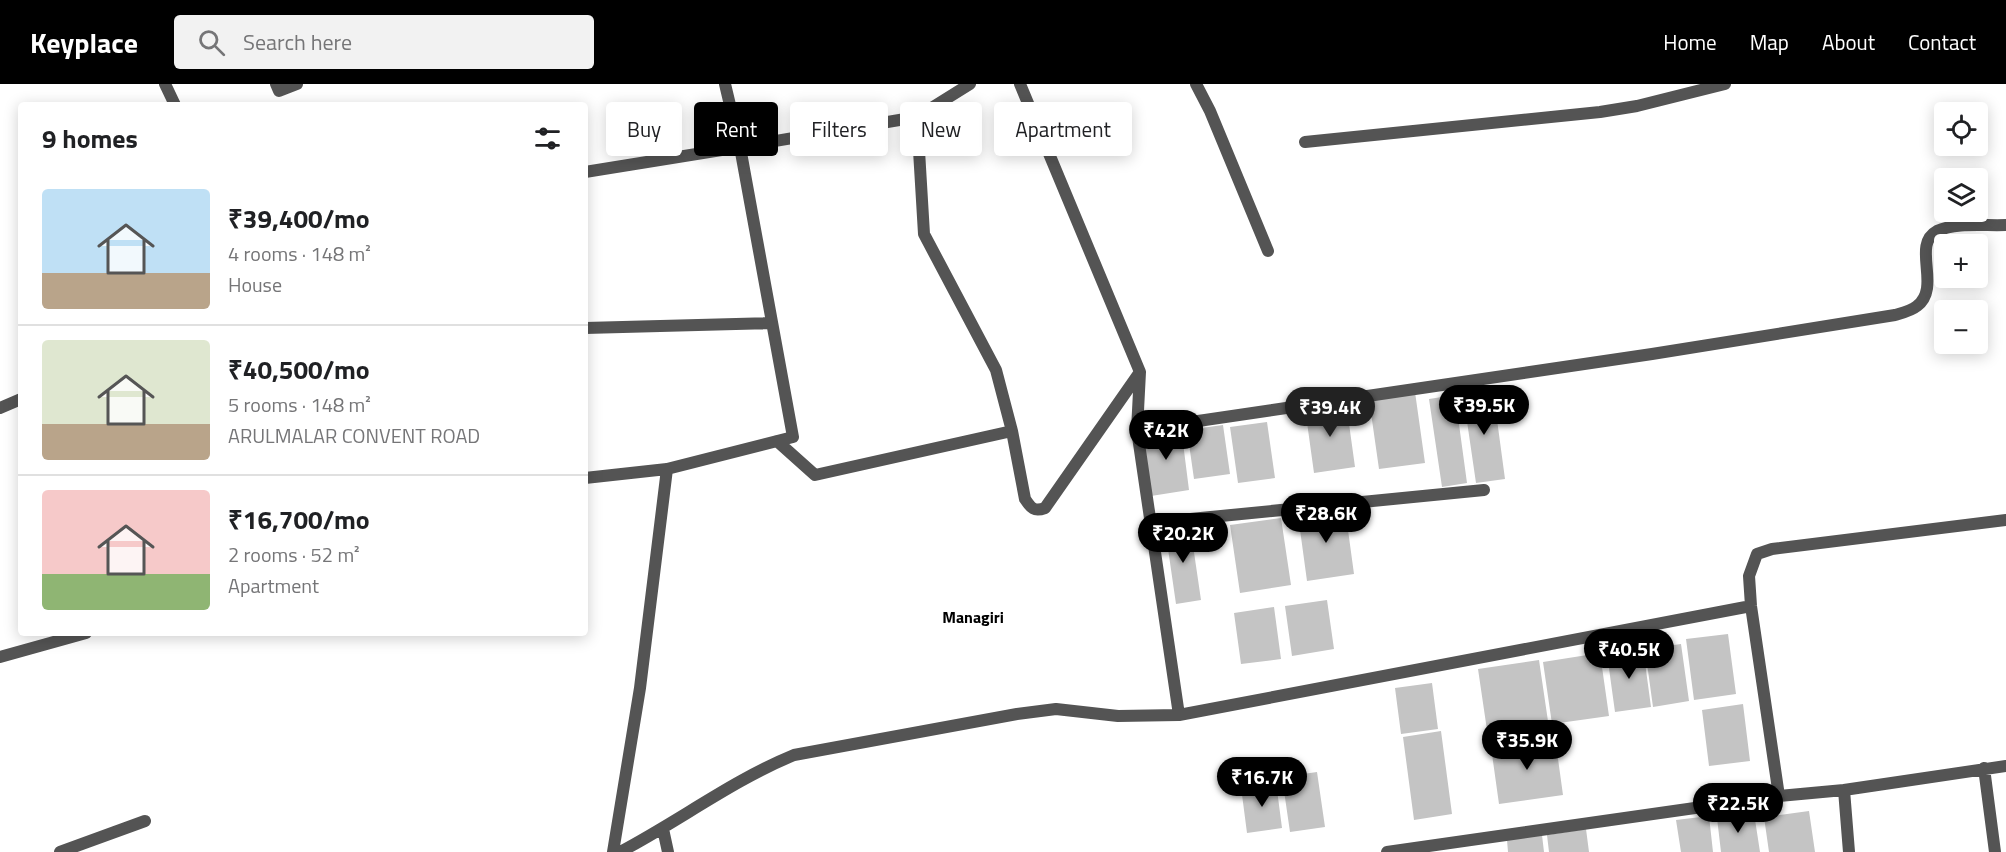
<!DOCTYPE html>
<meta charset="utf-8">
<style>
:root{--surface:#fff;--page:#f2f2f2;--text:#202124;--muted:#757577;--line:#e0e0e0;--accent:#000}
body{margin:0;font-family:"Titillium Web",sans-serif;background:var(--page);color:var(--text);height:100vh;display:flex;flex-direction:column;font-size:22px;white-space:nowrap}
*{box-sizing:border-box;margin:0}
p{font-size:20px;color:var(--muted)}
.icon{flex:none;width:33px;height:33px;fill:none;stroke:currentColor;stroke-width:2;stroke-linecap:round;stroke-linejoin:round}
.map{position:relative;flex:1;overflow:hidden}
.panel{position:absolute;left:18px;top:18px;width:570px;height:534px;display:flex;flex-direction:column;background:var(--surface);border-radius:6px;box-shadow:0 3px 15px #0003}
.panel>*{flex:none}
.banner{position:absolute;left:606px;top:18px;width:570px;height:54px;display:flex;gap:12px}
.controls{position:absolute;left:1934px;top:18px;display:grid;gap:12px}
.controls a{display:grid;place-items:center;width:54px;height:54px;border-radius:6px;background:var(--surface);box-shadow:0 3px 15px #0003;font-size:30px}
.price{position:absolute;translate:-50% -51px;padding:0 14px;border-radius:21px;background:var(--accent);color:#fff;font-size:20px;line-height:39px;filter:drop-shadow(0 2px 3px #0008)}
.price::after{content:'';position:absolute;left:50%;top:36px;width:18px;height:14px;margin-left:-9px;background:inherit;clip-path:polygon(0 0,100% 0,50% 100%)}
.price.current{background:#222;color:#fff}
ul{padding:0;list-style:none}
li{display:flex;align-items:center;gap:18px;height:150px;padding:0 24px}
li+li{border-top:2px solid var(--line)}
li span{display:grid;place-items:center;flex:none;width:168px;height:120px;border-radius:6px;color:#555}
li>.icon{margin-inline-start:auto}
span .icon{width:72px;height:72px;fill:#fffc;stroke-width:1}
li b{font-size:26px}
h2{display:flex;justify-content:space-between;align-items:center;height:72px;padding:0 24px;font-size:26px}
.chip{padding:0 21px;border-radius:6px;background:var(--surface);box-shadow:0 3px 15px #0003;font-size:21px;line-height:54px}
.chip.current{background:var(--accent);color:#fff}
header{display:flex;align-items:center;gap:36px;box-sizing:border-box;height:84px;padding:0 30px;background:var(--accent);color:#fff}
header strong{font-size:28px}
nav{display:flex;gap:33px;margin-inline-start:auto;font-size:21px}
.search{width:420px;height:54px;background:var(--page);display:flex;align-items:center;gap:15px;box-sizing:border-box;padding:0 21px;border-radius:6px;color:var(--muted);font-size:22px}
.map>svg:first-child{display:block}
.building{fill:#c4c4c4}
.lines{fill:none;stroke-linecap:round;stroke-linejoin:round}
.street{stroke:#545454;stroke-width:12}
.labels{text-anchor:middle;stroke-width:4.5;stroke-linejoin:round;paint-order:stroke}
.neighbourhood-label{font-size:16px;font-weight:bold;fill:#000;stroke:#fff}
</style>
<header>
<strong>Keyplace</strong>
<div class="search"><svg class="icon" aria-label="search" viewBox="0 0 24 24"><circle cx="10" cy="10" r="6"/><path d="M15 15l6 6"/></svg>Search here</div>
<nav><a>Home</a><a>Map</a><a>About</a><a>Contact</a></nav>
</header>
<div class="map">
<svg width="2006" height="768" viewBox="0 0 2006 768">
<rect width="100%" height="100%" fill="#fff"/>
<path class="building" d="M1493 306 1505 395 1476 399 1463 310Z
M1415 308 1425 379 1379 385 1369 315Z
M1455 311 1467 399 1442 403 1429 315Z
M1346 318 1355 383 1314 389 1305 324Z
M1267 338 1275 394 1238 399 1230 343Z
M1223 341 1230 390 1194 395 1187 346Z
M1181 343 1189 406 1151 412 1142 348Z
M1345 424 1354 490 1307 497 1298 431Z
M1281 434 1291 501 1240 509 1230 441Z
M1190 441 1201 516 1176 520 1165 444Z
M1327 516 1334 565 1292 572 1285 522Z
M1274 523 1281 575 1241 580 1234 529Z
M1728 550 1736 610 1694 616 1686 555Z
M1681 560 1689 617 1653 623 1645 565Z
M1643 564 1651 623 1615 628 1607 570Z
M1600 569 1609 632 1552 640 1543 578Z
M1539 576 1549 644 1488 653 1478 585Z
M1432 599 1438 645 1401 650 1395 604Z
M1743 620 1750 677 1709 682 1702 626Z
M1441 647 1452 730 1414 736 1403 653Z
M1555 653 1563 711 1499 720 1491 663Z
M1317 688 1325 743 1290 748 1282 693Z
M1276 698 1282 744 1247 749 1241 703Z
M1809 727 1815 768H1769L1764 733Z
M1754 729 1760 768H1721L1717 734Z
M1709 732 1713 768H1681L1676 736Z
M1586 745 1589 768H1549L1547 751Z
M1542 751 1544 768H1508L1507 756Z"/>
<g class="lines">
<path class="street" d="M165 0 175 21
M276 0 279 7 297 0
M1020 0 1140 288 1137 346 1179 631
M1196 0 1210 27 1268 167
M917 33 924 150 996 286 1012 347
M1305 58 1600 28 1637 22 1725 0
M585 88 740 63 725 0
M585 244 772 239
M0 324 21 315
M1137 346 1652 270 1895 231C1902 229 1911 227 1917 222 1942 203 1911 161 1937 147 1956 138 1985 142 2006 141
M777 357 815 391 1012 347 1025 415C1031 424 1034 428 1045 424L1140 288
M585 394 667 385 793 353 740 63 917 33 970 0
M1150 439 1484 406
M0 573 86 549
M1984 684 1995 768
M1844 706 1779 712 1751 522 1749 492 1757 470 1772 465 2006 436
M663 745 668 768
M60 768 145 737
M613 768 640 604 667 385
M620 768C679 737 733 696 794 671L1017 630 1056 625 1118 632 1179 631 1751 522
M1387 768 1779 712
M1849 768 1844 706 2006 682"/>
</g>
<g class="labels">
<g class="neighbourhood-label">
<text x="973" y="539">Managiri</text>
</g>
</g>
</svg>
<div class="controls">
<a><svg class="icon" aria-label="locate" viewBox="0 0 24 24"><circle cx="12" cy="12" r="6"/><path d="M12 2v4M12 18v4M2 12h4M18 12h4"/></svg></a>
<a><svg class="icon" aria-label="layers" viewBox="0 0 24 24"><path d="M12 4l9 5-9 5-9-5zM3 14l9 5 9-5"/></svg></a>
<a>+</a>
<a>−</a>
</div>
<b class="price" style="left:1484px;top:352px">₹39.5K</b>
<b class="price current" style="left:1330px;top:354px">₹39.4K</b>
<b class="price" style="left:1166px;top:377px">₹42K</b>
<b class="price" style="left:1326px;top:460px">₹28.6K</b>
<b class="price" style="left:1183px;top:480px">₹20.2K</b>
<b class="price" style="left:1629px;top:596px">₹40.5K</b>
<b class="price" style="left:1527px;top:687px">₹35.9K</b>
<b class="price" style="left:1262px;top:724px">₹16.7K</b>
<b class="price" style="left:1738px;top:750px">₹22.5K</b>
<div class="banner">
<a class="chip">Buy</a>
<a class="chip current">Rent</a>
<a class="chip">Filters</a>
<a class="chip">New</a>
<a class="chip">Apartment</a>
</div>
<section class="panel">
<h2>9 homes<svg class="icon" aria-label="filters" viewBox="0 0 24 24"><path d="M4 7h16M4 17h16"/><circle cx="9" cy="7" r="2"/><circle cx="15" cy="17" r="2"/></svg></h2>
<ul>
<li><span style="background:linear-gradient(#bfe0f5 70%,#b9a48a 0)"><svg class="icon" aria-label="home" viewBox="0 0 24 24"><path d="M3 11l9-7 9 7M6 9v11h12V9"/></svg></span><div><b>₹39,400/mo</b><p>4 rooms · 148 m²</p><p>House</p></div></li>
<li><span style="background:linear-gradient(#dfe7d0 70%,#b9a48a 0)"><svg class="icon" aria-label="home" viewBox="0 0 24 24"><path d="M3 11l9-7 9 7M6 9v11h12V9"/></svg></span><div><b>₹40,500/mo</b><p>5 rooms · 148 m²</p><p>ARULMALAR CONVENT ROAD</p></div></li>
<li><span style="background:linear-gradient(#f6c9c9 70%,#8fb573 0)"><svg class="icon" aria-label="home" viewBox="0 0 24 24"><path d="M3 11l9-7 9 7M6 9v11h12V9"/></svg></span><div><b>₹16,700/mo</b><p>2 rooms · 52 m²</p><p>Apartment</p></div></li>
</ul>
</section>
</div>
